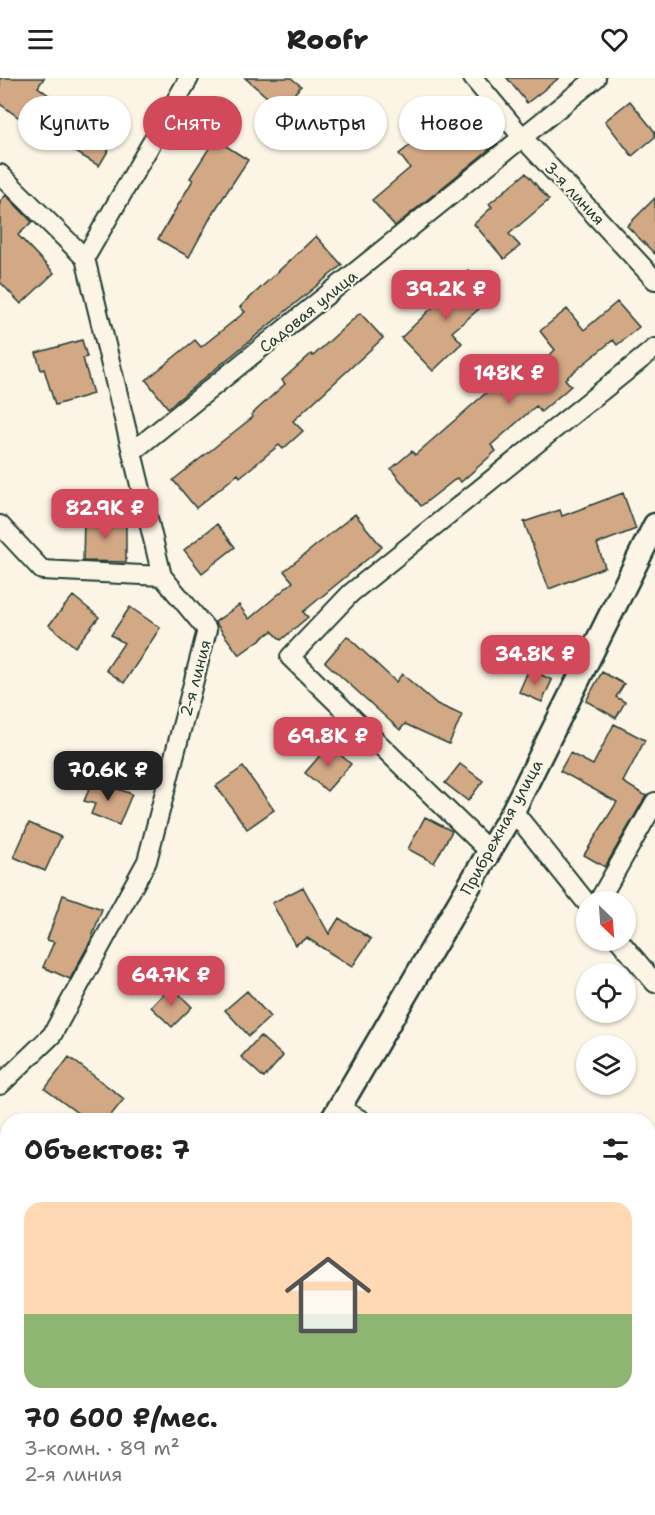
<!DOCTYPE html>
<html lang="ru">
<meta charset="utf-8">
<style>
:root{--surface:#fff;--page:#f6f6f6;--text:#222;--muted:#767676;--accent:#d1495b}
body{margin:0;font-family:"Shantell Sans",sans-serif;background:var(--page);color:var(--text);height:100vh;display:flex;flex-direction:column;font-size:22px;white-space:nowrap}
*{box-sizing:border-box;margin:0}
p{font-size:20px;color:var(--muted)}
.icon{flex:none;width:33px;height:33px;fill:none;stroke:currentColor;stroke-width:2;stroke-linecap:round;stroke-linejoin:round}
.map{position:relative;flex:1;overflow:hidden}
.sheet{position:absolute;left:0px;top:1035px;width:656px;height:402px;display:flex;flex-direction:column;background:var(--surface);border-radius:24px 24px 0 0;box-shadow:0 2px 4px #0004}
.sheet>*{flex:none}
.banner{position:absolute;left:18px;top:18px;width:620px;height:54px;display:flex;gap:12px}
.needle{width:39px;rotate:155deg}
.fabs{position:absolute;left:576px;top:813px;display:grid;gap:12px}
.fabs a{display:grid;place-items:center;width:60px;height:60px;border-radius:50%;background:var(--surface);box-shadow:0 2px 4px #0004;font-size:30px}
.price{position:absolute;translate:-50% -51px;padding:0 14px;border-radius:12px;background:var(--accent);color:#fff;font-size:20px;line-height:39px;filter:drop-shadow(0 2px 3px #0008)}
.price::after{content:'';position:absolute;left:50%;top:36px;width:18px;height:14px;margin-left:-9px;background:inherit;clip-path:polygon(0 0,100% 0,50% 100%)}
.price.active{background:#222;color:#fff}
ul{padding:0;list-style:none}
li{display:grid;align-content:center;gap:12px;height:318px;padding:0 24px}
li span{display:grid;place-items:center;height:186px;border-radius:18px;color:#555}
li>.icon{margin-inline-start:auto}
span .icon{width:108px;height:108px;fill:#fffc;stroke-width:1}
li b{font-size:26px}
h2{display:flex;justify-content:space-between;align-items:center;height:72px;padding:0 24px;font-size:26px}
.tag{padding:0 21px;border-radius:27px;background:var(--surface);box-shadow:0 2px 4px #0004;font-size:21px;line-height:54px}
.tag.active{background:var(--accent);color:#fff}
header{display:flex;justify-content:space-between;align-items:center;height:78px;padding:0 24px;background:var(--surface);font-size:27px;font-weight:800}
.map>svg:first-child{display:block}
.building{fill:#d3a885;stroke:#1f3d34;stroke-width:1.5}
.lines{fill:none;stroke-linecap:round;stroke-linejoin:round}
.minor-casing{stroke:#1f3d34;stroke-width:22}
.tertiary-casing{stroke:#1f3d34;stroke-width:27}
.minor{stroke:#fcf5e5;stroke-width:18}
.tertiary{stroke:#fcf5e5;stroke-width:22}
.labels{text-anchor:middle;stroke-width:4.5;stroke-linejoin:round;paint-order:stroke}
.street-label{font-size:16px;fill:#1f3d34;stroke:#fcf5e5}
</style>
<header><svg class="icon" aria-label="menu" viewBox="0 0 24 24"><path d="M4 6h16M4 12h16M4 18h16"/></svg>Roofr<svg class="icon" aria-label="heart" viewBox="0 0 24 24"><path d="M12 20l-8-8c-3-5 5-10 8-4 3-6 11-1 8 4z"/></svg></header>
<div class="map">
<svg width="655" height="1437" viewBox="0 0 655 1437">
<rect width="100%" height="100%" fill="#fcf5e5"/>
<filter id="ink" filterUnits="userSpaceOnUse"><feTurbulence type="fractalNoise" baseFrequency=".0167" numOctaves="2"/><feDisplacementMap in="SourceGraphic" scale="12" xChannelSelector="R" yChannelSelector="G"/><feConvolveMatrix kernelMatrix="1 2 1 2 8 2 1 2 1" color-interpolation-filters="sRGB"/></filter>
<g filter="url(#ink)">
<path class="building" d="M0 0H44L38 9 73 35 81 20 124 46 99 88 44 55 43 57 0 26Z
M245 0H291L301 8 281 31Z
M507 0H559L527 25Z
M630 23 655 54V59L632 78 605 43Z
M464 26 497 65 395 148 372 122 410 90 399 76Z
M215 61 248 82 213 135 189 179 158 161 193 102 190 100Z
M526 95 549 122 509 156 520 168 504 181 474 146 492 129 489 126Z
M6 117 32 144 18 157 54 195 21 226 0 204V123Z
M655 120V176L627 148Z
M316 158 342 187 168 330 146 302 195 262 201 269 245 234 240 229Z
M468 192 492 220 452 254 462 265 433 293 401 260 438 224 435 220Z
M617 224 639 249 617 267 613 262 565 301 571 308 541 334 536 328 491 367 496 373 461 404 457 400 421 428 391 391 412 373 415 377 502 301 511 311 555 272 540 253 567 231 584 252Z
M360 235 383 260 293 343 303 353 283 371 279 367 240 399 238 396 196 430 173 402 253 339 251 337 285 306 282 302 311 276 313 278Z
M82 262 87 279 83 280 93 316 55 327 44 291 41 292 36 275Z
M623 415 636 451 597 466 605 489 549 511 524 444 560 432 562 438Z
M355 436 382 469 303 534 308 539 281 562 272 553 239 577 215 544 239 527 249 541 293 504 284 493Z
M84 440H126V484L83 483Z
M217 446 235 469 202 495 184 472Z
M73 518 99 539 75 569 49 547Z
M130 529 160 550 124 605 106 592 124 565 111 557Z
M347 558 396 604 402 596 437 626 462 637 449 666 405 646 400 652 325 584Z
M529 591 552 602 542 624 519 614Z
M602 594 624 606 616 619 625 624 616 640 586 623Z
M614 646 645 662 623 704 646 718 605 789 584 777 617 724 560 693 570 675 593 687Z
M329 667 351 686 327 713 305 695Z
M460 686 483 703 468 723 445 705Z
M243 689 274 732 247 751 216 708Z
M93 702 132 716 119 747 91 736 95 726 84 723Z
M425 739 452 753 434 785 408 771Z
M29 745 61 759 45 793 14 779Z
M303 809 329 856 339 840 371 861 352 889 307 860 295 867 272 825Z
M63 817 102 831 91 862 70 901 43 889 54 864 47 862Z
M171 908 192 929 172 949 151 929Z
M247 913 270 939 249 958 225 932Z
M260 958 283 978 264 1000 241 979Z
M69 979 124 1021 107 1042H87L45 1011Z"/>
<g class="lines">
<g class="minor-casing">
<path id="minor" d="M473 0 523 60 655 202
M0 96 85 180 162 498 207 552 147 783 52 957 0 1007
M85 180 189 0
M132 374 596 0
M0 447 42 492 162 498
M513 733 586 824
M489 773 290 579 351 515 655 270
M598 824 655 724
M619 862 655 905
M339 1030 361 1042
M648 1213 655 1217
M495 1430 504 1437
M343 1437 347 1430"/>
</g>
<g class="tertiary-casing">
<path id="tertiary" d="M332 1042 513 733 655 447
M0 1087 8 1091
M113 1437 117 1430"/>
</g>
<use href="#minor" class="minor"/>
<use href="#tertiary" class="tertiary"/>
</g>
</g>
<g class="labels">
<g class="street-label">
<text transform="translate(575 115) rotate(47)" y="6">3-я линия</text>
<text transform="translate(308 233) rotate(-39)" y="6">Садовая улица</text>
<text transform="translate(195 600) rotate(-75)" y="6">2-я линия</text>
<text transform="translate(501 749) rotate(-61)" y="6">Прибрежная улица</text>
</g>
</g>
</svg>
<div class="fabs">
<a><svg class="needle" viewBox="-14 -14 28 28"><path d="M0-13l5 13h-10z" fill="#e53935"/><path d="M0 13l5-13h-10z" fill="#767676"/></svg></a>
<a><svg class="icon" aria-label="locate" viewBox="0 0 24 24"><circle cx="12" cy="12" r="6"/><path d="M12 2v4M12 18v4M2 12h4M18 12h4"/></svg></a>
<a><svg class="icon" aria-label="layers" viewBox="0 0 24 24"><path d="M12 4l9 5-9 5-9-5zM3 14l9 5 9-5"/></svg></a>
</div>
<b class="price" style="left:446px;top:243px">39.2K ₽</b>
<b class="price" style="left:509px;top:327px">148K ₽</b>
<b class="price" style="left:105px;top:462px">82.9K ₽</b>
<b class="price" style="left:535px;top:608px">34.8K ₽</b>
<b class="price" style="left:328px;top:690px">69.8K ₽</b>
<b class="price active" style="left:108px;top:724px">70.6K ₽</b>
<b class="price" style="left:171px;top:929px">64.7K ₽</b>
<div class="banner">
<a class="tag">Купить</a>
<a class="tag active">Снять</a>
<a class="tag">Фильтры</a>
<a class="tag">Новое</a>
</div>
<section class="sheet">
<h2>Объектов: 7<svg class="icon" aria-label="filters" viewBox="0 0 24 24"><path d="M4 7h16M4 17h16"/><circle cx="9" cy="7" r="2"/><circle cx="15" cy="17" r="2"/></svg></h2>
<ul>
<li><span style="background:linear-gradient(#ffd9b3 60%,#8fb573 0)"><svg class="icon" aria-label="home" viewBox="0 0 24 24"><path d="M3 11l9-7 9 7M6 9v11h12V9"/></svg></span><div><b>70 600 ₽/мес.</b><p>3-комн. · 89 m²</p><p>2-я линия</p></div></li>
</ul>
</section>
</div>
